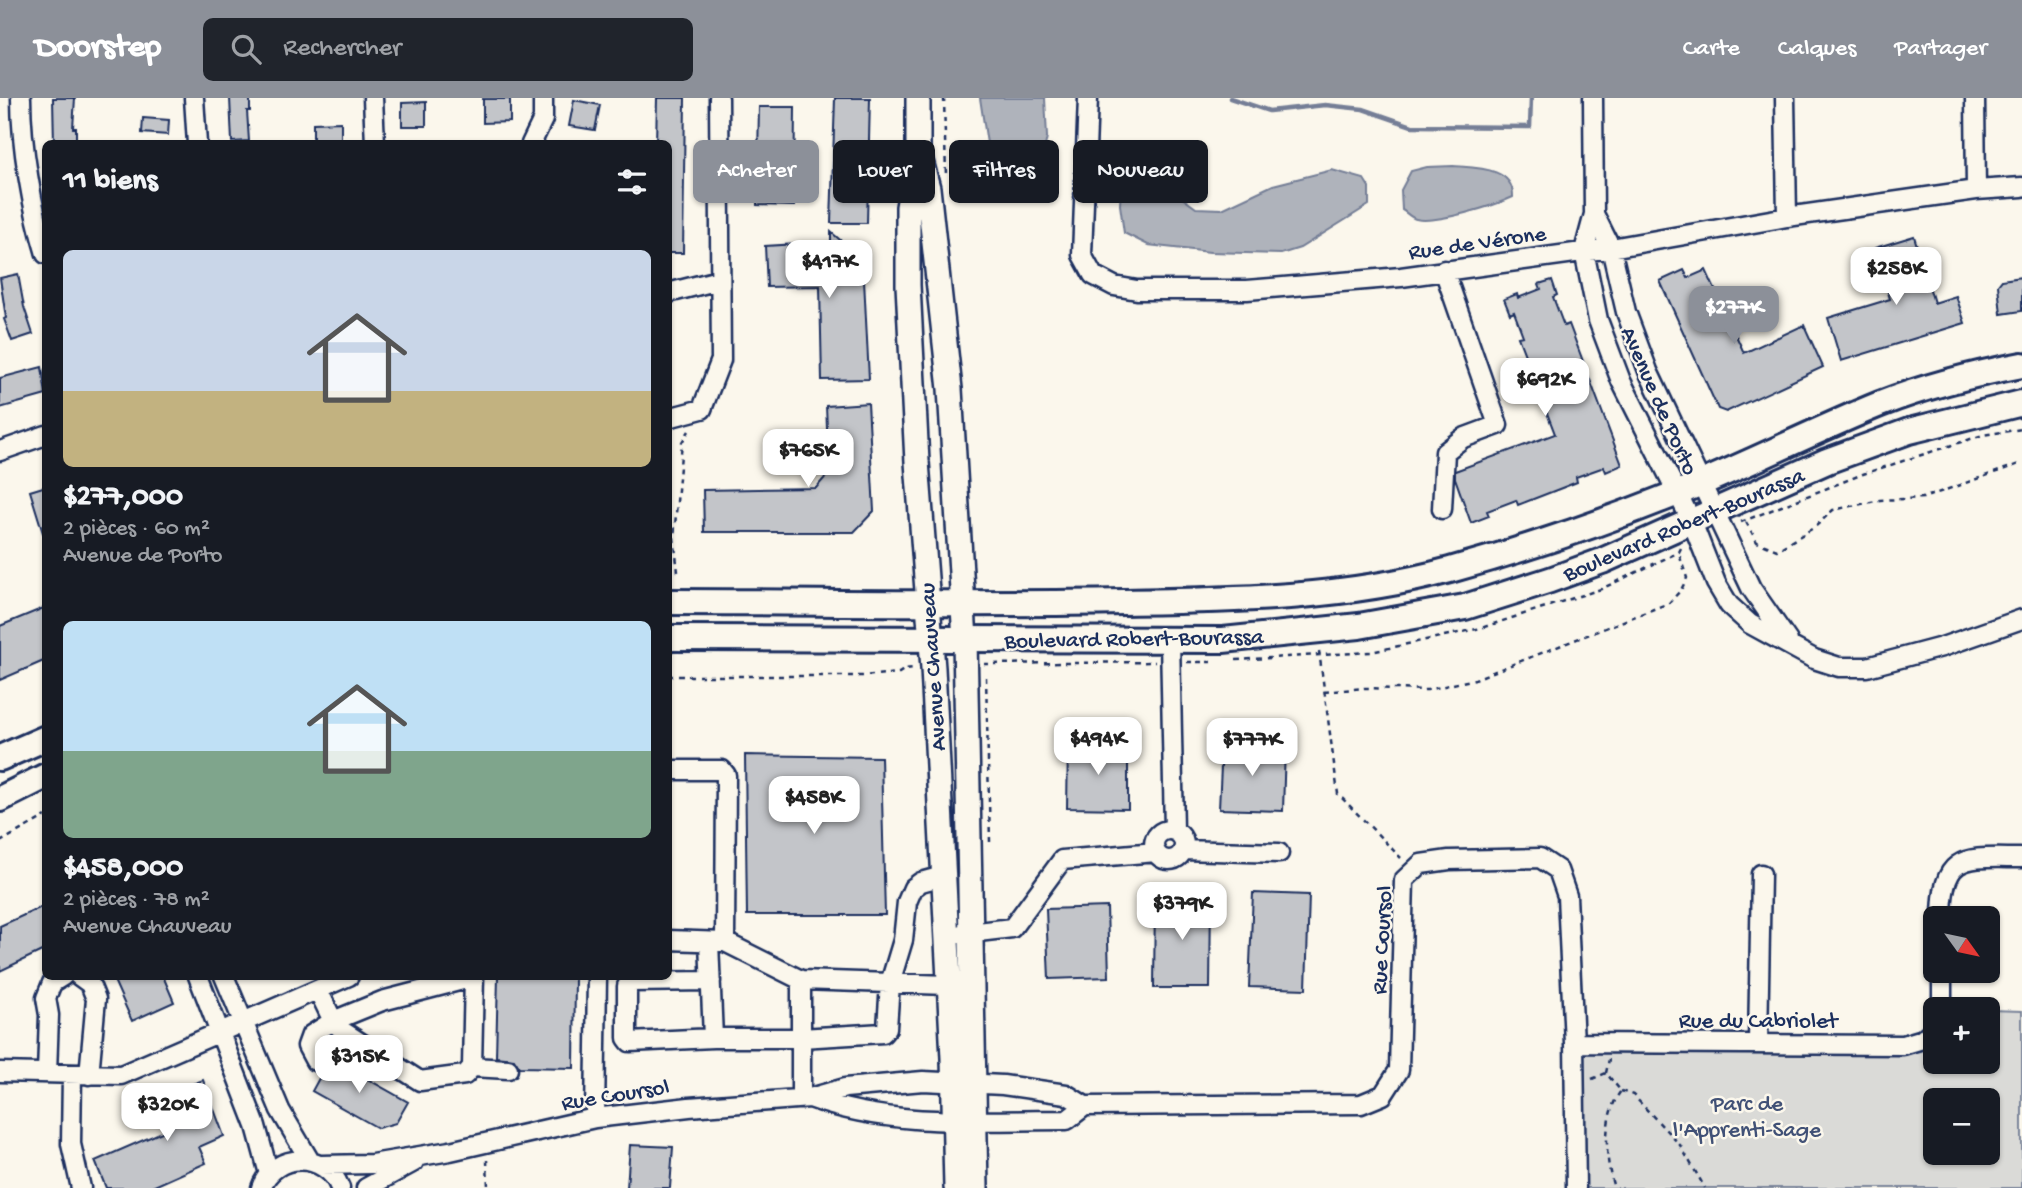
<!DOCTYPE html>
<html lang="fr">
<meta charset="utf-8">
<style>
:root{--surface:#171b24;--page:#20242c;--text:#f1f3f6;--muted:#9ea1a6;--accent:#8c9099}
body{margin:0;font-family:"Gochi Hand",sans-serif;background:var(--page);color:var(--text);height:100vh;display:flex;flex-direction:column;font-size:26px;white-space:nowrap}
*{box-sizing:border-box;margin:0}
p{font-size:23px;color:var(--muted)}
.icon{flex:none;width:38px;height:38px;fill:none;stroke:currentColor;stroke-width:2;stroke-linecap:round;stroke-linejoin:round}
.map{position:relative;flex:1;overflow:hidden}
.drawer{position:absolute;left:42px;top:42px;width:630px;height:840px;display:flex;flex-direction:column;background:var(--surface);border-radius:10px;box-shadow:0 2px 5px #0004}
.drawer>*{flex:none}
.banner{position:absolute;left:693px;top:42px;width:665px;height:63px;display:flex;gap:14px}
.needle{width:46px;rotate:123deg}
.fabs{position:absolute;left:1923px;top:808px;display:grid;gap:14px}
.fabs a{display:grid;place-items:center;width:77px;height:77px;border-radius:10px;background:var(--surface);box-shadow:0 2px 5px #0004;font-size:35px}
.price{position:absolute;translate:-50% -60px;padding:0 16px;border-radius:14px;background:#fff;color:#222;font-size:23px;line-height:46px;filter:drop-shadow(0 2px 4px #0008)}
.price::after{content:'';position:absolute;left:50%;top:42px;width:21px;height:16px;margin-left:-10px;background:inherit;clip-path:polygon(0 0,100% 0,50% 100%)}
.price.active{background:var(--accent);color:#fff}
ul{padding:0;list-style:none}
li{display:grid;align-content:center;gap:14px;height:371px;padding:0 21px}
li span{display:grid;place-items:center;height:217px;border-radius:10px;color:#555}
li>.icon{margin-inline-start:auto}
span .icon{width:126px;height:126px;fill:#fffc;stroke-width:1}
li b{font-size:30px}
h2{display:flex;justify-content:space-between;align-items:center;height:84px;padding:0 21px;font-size:30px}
.pill{padding:0 24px;border-radius:10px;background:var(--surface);box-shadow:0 2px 5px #0004;font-size:24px;line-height:63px}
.pill.active{background:var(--accent);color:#fff}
header{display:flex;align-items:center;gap:42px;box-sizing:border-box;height:98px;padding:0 35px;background:var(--accent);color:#fff}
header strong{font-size:33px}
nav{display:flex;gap:38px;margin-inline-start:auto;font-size:24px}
.search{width:490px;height:63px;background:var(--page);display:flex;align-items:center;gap:18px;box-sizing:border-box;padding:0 24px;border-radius:10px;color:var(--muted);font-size:26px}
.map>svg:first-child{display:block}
.green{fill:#dadad7;stroke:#7a849a;stroke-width:2;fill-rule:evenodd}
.water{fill:#afb3bb;stroke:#747e96;stroke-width:2}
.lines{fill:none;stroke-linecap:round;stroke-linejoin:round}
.stream{stroke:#747e96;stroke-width:4.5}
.building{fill:#c3c5c9;stroke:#1b2f5e;stroke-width:2}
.minor-casing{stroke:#1b2f5e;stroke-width:23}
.major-casing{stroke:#1b2f5e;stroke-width:28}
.highway-casing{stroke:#1b2f5e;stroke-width:30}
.path{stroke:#1b2f5e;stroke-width:2.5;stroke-dasharray:5 5;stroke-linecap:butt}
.minor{stroke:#fbf7ec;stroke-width:18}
.major{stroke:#fbf7ec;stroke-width:23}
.highway{stroke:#fbf7ec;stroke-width:24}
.labels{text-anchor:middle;stroke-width:5;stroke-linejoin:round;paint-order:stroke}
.street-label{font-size:23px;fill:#1b2f5e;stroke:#fbf7ec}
.park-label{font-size:23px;fill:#415176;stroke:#fbf7ec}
</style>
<header>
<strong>Doorstep</strong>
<div class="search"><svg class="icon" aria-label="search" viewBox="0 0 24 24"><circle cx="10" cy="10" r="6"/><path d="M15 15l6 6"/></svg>Rechercher</div>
<nav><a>Carte</a><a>Calques</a><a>Partager</a></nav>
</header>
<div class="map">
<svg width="2022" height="1090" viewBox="0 0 2022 1090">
<rect width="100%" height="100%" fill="#fbf7ec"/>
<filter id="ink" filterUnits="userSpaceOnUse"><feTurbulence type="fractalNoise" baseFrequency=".0143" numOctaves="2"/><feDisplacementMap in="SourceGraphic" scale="14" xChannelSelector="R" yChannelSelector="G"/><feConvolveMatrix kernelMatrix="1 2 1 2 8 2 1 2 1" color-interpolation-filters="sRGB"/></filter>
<g filter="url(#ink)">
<path class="green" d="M1988 912 2022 913V1090H1576L1574 945 1903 947 1935 929 1936 964H1988ZM1936 1003H1988V1055H1936Z"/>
<path class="water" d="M980 0H1045L1047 39 1040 72 1029 77 1013 71 988 52Z
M1135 47 1145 52 1148 64 1170 91 1196 110 1222 111 1273 87 1332 72 1364 81 1369 89V107L1300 150 1281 156 1210 154 1148 147 1124 135 1120 107 1123 56Z
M1453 68C1476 70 1514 69 1513 99 1494 108 1435 126 1416 121 1411 120 1406 114 1402 112L1401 92 1411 73 1427 69Z"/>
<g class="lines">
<path class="stream" d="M1230 0 1269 13 1325 7 1363 11 1412 28 1530 29 1531 0"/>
</g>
<path class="building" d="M53 0H75L73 30H76V46H54Z
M230 0H250V13H247L249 43 232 44Z
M657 0H685L683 155H668V46H656Z
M835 0H870L867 125H831Z
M483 1H510V24L483 25Z
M574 2 600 7 595 32 569 28Z
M426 4V28H402V5Z
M759 9H795L794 108 757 107Z
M143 20 169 22 168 37 142 35Z
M341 24V43H313V25Z
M831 134 863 162 869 281 822 282 820 188 767 189 765 148 831 144Z
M1914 138 1934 205 1956 198 1965 225 1841 263 1828 220 1890 201 1875 150Z
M1684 172 1688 180 1706 172 1744 255 1804 227 1823 269 1726 314 1718 311 1660 183Z
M18 176 24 209 33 236 12 243 4 221 6 220 0 180Z
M2022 179V213L2001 216 1998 187 2002 182Z
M1552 182 1557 197 1553 199 1564 228 1569 226 1622 367 1606 374 1604 369 1576 379 1577 384 1518 407 1516 402 1487 413 1489 418 1471 425 1455 380V373L1555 336 1518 239 1523 238 1514 214 1510 216 1504 201 1517 196 1518 200 1541 191 1539 186Z
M42 269 46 297 0 310V280Z
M868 305 874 413 854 434H704L703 392 816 390 829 375 826 308Z
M46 388V434L43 435 30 393Z
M46 509V562L0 582V528Z
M1068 647H1128V711L1067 710Z
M1222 647 1285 649 1283 713 1219 711Z
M745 657 881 659 885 817H747Z
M1253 795 1309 797 1306 891 1249 889Z
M1155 798 1211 799 1210 890H1154Z
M46 807V851L0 873V828Z
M1107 809 1109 879 1049 881 1046 811Z
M112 878H163L174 904 132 923Z
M498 878H575L574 970 519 969 514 961 496 959Z
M330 960 408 1004 396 1025 378 1030 312 993Z
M203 982 224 1038 199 1049 206 1065 150 1090H106L95 1063 169 1031 158 999Z
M630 1047 673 1049 670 1090H627Z"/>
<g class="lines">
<g class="minor-casing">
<path id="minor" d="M21 0C21 47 32 111 46 156
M194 0 197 46
M373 0 375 46
M1088 0 1082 157 1093 177 1114 188 1137 192H1247L1401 179 1611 150 1787 119 1976 92 2022 89
M1593 0 1594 116 1584 153 1598 222 1621 283 1692 424 1716 485 1729 507 1750 526 1814 561 1839 569H1867L1942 549 2022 521
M1785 0 1787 119
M1975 0 1976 92
M531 46 543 21V0
M1594 116 1611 150 1626 214 1648 273 1751 490 1788 543
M668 195 719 182
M668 320 702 311 721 262 719 0
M0 353 46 337
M1442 411 1445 354 1463 340 1498 327 1444 172
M1170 542 1174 732
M668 672H722L726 677 725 844
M1154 747a15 15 0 1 1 30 0a15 15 0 1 1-30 0Z
M1183 752 1279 755
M1942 821C1942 753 1966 760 2022 760
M961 836 1012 830 1062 762 1156 754
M668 842 725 844 801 882 948 887
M709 844 713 940 630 944 627 940V888L630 884 711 883
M79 878 90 886 96 901 89 977
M198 878 256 1028 269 1076
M224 878 280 1012 310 1063
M801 882V940L883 935 887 930 890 885 903 842 907 804 913 790 921 784 943 778
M318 892 333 923 344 934 420 983 465 977 472 969 474 878
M1942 912V873
M713 940H801V1001
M1574 945 1903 947 1923 941 1936 929
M1758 945 1761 776
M315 963 307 948 311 937 333 923 382 903 474 879
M472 969 508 971
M0 974 121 977 349 878
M47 975 49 917 46 900 52 885 63 878
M72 976 71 1046 81 1090
M810 1000C892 1030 981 1022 1067 1022L1085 1008
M595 1020 597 878
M321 1067 372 1066 450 1053 595 1020 689 1009 810 1000 845 990 923 983 1003 987 1066 996 1085 1008 1361 1006 1383 997 1399 972 1404 782 1421 766 1449 762 1540 760 1558 772 1567 798 1574 945 1576 1090
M261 1090C274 1053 327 1054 340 1090
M366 1090 414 1064"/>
</g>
<g class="major-casing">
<path id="major" d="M918 0V50L908 109V187L917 364 933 570 953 960 956 1090
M920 59 928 90 950 291 965 542 976 1090"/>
</g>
<g class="highway-casing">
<path id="highway" d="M668 504C820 504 972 507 1123 504 1233 502 1343 501 1450 472 1526 451 1602 425 1675 396 1745 368 1811 334 1880 306 1926 288 1974 276 2022 267
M668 540 1223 542 1359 528 1465 509 1550 482 1602 463 1827 363 1909 333 2022 305
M0 660 46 640
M0 701 46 678"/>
</g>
<path class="path" d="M944 0 946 79
M1741 424 1863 376 1983 337 2022 331
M1746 424 1757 444 1777 452 1815 429 1833 412 1880 402 1923 400 2022 365
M678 474 674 440 682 344 689 333
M1319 553 1338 696 1401 760
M1236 562 1371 554 1481 530 1601 491 1679 454 1681 450
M1187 564H1211
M984 566 1155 564
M668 578H862L899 575 905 571 914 570
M986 579 990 744
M1324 594 1365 590 1427 592 1475 581 1669 505 1681 492 1687 480 1679 456
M0 744 46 718
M1606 975 1609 961
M1592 981 1606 975 1621 993C1602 1017 1605 1062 1614 1090
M1621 993 1633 997 1680 1047 1705 1090
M487 1062 488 1090"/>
<use href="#minor" class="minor"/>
<use href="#major" class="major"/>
<use href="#highway" class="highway"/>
</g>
</g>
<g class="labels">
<g class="street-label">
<text transform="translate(1477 143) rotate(-8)" y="8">Rue de Vérone</text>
<text transform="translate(1661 302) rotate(66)" y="8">Avenue de Porto</text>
<text transform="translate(1683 425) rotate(-23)" y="8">Boulevard Robert-Bourassa</text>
<text transform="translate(1134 539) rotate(-1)" y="8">Boulevard Robert-Bourassa</text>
<text transform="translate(931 569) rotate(-94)" y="8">Avenue Chauveau</text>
<text transform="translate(1380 842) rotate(-87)" y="8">Rue Coursol</text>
<text x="1758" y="929">Rue du Cabriolet</text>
<text transform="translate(615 995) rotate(-9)" y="8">Rue Coursol</text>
</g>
<g class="park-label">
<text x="1747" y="1012">Parc de<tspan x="1747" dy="26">l'Apprenti-Sage</tspan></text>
</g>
</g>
</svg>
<div class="fabs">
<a><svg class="needle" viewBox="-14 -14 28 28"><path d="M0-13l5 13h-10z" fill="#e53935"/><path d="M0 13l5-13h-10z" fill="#9ea1a6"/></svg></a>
<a>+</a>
<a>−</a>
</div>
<b class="price" style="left:829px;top:202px">$417K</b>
<b class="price" style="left:1896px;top:209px">$258K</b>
<b class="price active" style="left:1734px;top:248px">$277K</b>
<b class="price" style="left:1545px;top:320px">$692K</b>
<b class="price" style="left:808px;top:391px">$765K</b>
<b class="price" style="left:1098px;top:679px">$494K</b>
<b class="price" style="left:1252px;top:680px">$777K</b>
<b class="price" style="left:814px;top:738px">$458K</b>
<b class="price" style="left:1182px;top:844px">$379K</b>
<b class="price" style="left:359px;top:997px">$315K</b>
<b class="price" style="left:167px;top:1045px">$320K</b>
<div class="banner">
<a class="pill active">Acheter</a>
<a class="pill">Louer</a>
<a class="pill">Filtres</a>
<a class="pill">Nouveau</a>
</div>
<section class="drawer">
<h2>11 biens<svg class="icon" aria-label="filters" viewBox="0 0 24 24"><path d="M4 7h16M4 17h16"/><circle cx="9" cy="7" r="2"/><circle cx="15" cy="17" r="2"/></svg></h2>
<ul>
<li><span style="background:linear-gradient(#c9d6e8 65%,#c2b280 0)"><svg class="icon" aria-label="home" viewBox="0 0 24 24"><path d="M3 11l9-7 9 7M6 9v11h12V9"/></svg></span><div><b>$277,000</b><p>2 pièces · 60 m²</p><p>Avenue de Porto</p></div></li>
<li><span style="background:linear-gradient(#bfe0f5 60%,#7fa58c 0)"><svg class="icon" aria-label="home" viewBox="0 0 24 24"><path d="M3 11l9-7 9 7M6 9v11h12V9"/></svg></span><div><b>$458,000</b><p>2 pièces · 78 m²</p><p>Avenue Chauveau</p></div></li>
</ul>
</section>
</div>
